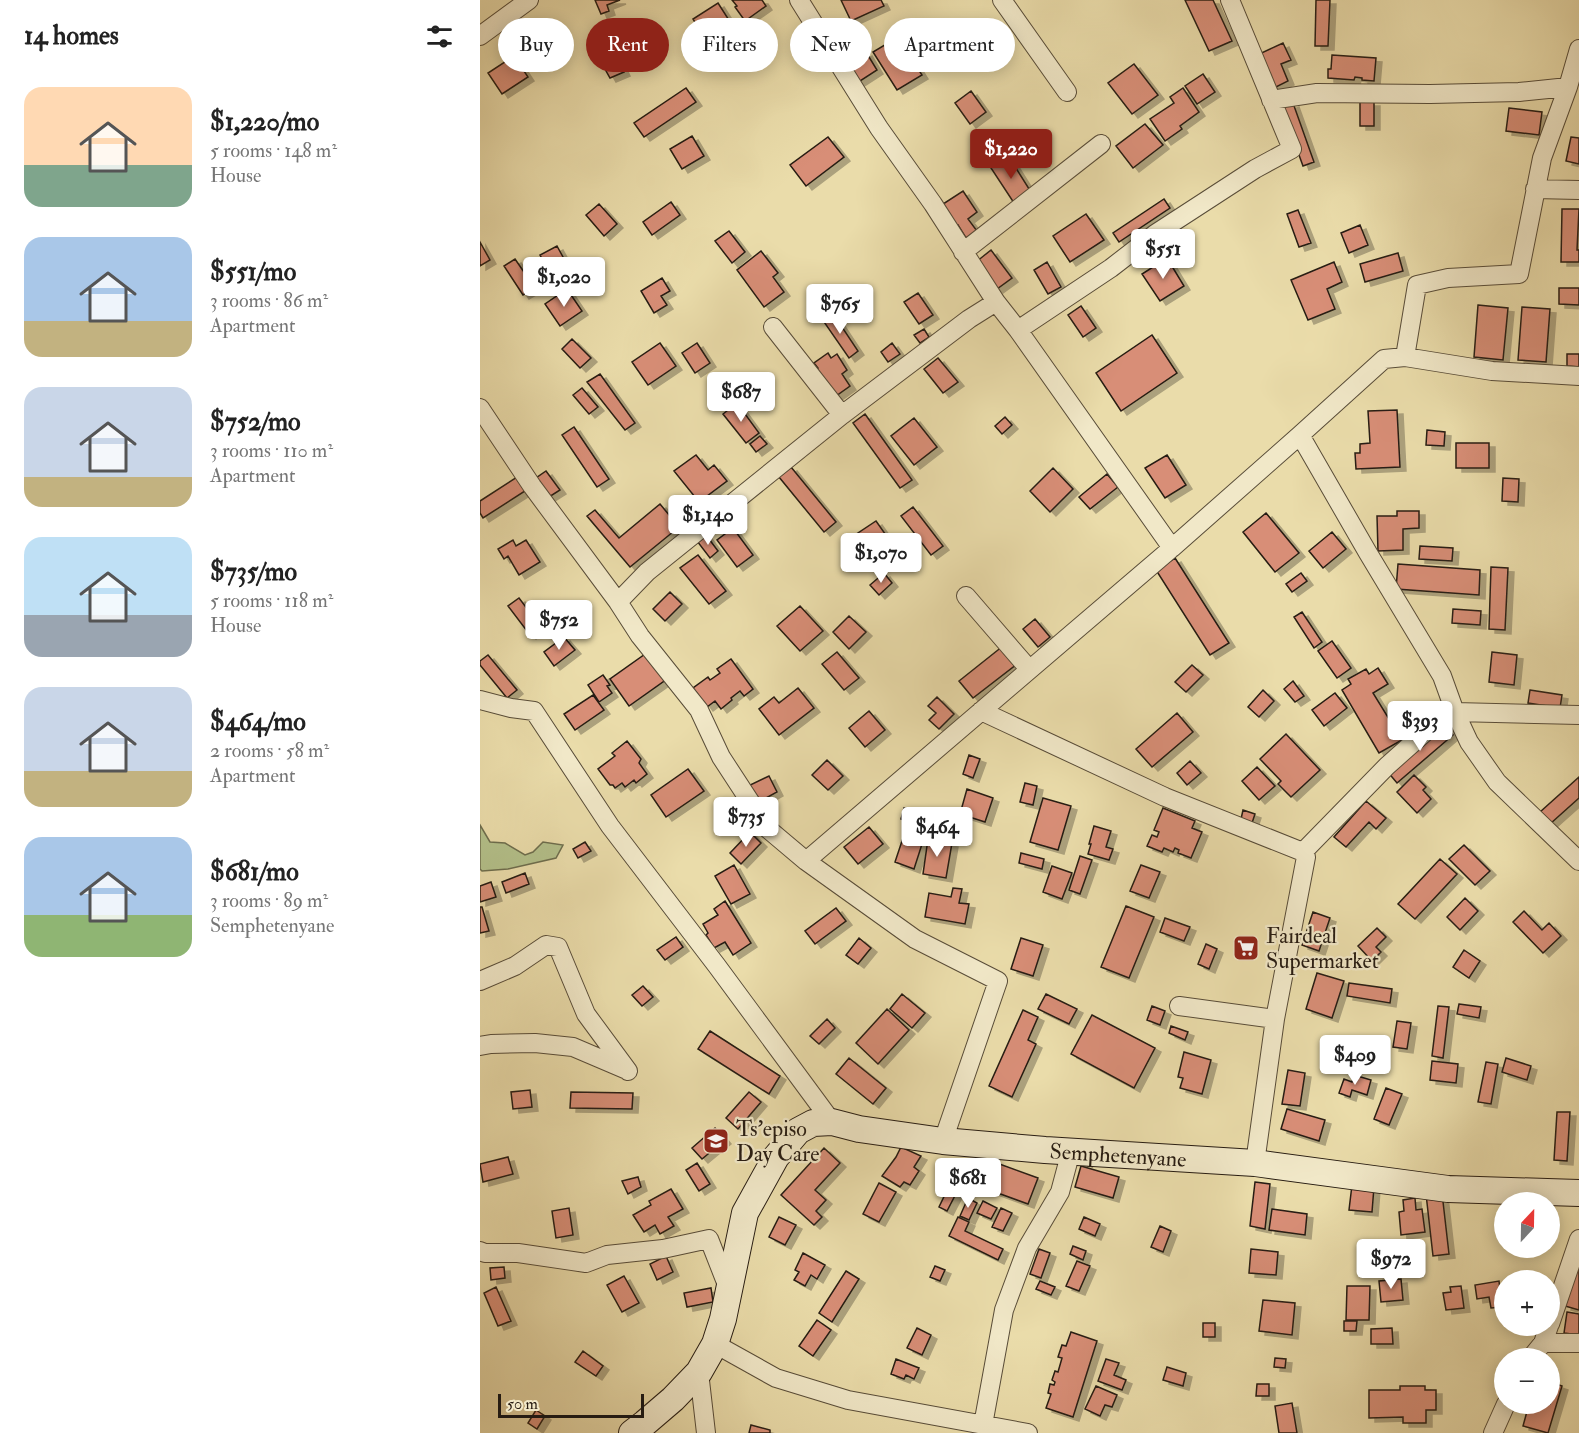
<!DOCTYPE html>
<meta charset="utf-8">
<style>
:root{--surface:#fff;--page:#f6f6f6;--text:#222;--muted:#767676;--accent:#8f2418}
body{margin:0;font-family:"IM FELL Double Pica",serif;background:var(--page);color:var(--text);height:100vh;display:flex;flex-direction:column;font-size:22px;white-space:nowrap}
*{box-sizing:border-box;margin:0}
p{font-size:20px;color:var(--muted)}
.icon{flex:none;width:33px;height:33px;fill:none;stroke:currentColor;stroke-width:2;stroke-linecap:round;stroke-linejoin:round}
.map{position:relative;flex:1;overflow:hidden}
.side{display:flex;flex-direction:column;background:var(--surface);width:480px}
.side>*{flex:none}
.banner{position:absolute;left:18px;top:18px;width:570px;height:54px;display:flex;gap:12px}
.needle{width:39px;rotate:22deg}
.controls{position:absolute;left:1014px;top:1192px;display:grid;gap:12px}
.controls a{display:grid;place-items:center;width:66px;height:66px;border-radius:50%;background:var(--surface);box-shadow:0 3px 15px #0003;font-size:30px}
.scale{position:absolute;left:18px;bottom:15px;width:146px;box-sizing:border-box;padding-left:6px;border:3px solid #271c12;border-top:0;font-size:16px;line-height:21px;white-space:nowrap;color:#271c12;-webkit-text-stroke:4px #f1e8c8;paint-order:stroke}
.price{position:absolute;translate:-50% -51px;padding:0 14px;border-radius:6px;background:#fff;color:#222;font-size:20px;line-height:39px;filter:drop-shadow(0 2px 3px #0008)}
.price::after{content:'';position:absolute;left:50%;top:36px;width:18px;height:14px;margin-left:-9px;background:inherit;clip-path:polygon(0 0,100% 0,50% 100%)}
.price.selected{background:var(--accent);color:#fff}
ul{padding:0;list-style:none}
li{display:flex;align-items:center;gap:18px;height:150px;padding:0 24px}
li span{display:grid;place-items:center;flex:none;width:168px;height:120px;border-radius:18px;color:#555}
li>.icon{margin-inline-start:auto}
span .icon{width:72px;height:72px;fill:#fffc;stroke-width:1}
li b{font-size:26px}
h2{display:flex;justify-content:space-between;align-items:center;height:72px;padding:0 24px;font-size:26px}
.pill{padding:0 21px;border-radius:27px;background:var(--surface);box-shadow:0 3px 15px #0003;font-size:21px;line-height:54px}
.pill.selected{background:var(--accent);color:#fff}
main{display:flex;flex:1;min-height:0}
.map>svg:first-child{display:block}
.green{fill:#b4c18b;stroke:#6e6e4e;stroke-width:1.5}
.building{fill:#d88e77;stroke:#271c12;stroke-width:1.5;filter:url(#shadow)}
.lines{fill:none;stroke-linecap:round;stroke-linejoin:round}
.street-casing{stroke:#584c38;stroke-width:20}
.secondary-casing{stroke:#271c12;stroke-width:28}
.street{stroke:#f1e8c8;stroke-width:18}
.secondary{stroke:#f1e8c8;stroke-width:26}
.labels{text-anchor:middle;stroke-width:4.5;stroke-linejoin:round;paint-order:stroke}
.poi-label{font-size:22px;fill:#271c12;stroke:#f1e8c8;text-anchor:start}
.street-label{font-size:22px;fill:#271c12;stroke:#f1e8c8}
</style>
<main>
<section class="side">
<h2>14 homes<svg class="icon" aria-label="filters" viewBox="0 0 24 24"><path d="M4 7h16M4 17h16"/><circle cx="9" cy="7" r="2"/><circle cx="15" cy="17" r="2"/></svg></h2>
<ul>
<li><span style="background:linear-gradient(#ffd9b3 65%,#7fa58c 0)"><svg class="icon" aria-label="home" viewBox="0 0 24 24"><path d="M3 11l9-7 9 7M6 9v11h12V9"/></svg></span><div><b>$1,220/mo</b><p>5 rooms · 148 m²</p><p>House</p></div></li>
<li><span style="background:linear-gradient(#a9c7e8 70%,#c2b280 0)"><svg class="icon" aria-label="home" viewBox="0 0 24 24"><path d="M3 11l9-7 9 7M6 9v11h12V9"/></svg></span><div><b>$551/mo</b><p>3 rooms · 86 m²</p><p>Apartment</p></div></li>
<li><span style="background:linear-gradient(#c9d6e8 75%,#c2b280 0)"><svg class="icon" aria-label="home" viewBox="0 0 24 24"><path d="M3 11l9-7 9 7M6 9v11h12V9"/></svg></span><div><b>$752/mo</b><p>3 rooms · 110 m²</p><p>Apartment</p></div></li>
<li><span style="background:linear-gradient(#bfe0f5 65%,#9aa5b1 0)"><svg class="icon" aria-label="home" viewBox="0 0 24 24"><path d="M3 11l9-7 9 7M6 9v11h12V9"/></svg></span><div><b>$735/mo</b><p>5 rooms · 118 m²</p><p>House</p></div></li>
<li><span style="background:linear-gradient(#c9d6e8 70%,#c2b280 0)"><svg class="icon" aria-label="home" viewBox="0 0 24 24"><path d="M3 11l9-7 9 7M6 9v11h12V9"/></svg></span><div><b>$464/mo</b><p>2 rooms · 58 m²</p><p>Apartment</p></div></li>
<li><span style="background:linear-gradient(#a9c7e8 65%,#8fb573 0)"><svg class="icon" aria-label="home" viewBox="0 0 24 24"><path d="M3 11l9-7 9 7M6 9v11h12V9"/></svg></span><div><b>$681/mo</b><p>3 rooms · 89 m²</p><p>Semphetenyane</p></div></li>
</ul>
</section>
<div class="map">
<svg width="1099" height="1433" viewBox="0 0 1099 1433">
<defs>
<filter id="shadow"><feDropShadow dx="6" dy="4" stdDeviation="0" flood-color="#0004"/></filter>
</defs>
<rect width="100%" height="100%" fill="#eadcaa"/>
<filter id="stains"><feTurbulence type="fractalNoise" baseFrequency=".00333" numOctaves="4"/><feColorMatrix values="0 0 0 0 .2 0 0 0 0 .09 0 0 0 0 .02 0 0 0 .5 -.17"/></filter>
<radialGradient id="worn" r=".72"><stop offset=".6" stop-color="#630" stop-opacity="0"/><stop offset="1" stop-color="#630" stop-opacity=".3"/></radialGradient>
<path class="green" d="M0 825 10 842 25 843 45 855 53 852 63 842 83 845 76 858 28 869 2 871 0 869Z"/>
<path class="building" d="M115 0H140L127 5 129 11 121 14Z
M252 0H282L286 6 265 21 255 7 257 6Z
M361 0H401L404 6 371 21Z
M705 0H733L752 41 729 51Z
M836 0H850L848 46H835Z
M238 3 254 28 228 44 213 19Z
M418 37 442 75 417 90 393 52Z
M803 43 811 60 801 64 808 81 792 89 777 55Z
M386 52 397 70 377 83 366 65Z
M135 53 144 72 130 78 125 69 129 67 124 57Z
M852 55 896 58 894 81 882 80V78L875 77 874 80 848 78V69H851Z
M34 56 48 77 22 94 8 73Z
M654 64 678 95 652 114 628 83Z
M723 74 735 92 717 104 705 86Z
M206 88 216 102 164 137 154 123Z
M703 88 719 112 700 126 702 129 685 141 670 119 694 103 690 97Z
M491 91 506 112 490 124 475 103Z
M880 102H894V126H880Z
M813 103 834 162 823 166 802 108Z
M1029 108 1062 112 1059 135 1026 131Z
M665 124 683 145 653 168 636 146Z
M212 136 224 156 202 169 190 149Z
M348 137 364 157 326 186 310 165Z
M1091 137 1099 138V164L1086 161Z
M529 157 551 192 534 203 511 168Z
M483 191 497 212 488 219 497 231 486 238 478 225 474 227 460 206Z
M684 199 690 208 639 242 633 233Z
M191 202 200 215 172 235 163 222Z
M119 204 137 224 124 236 106 215Z
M1082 209H1099L1097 250H1099V262H1081Z
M818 210 831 243 819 247 807 214Z
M606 214 624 240 590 262 573 236Z
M880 225 888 245 869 253 861 233Z
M249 231 265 252 252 263 235 241Z
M0 242 10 260 0 266Z
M77 246 89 268 72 277 60 255Z
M511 250 532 278 517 289 496 262Z
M281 251 298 273 293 277 304 292 284 307 257 270Z
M918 253 923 271 885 282 880 264Z
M687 258 704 286 680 301 662 274Z
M35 259 55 288 43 295 24 266Z
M567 262 581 287 568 294 554 270Z
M854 262 862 282 847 289 855 309 828 320 811 280Z
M182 278 190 291 181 296 187 305 174 313 161 291Z
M1079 288H1099V305L1079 304Z
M87 289 102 311 80 326 65 304Z
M438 293 453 315 439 324 424 302Z
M998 305 1028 308 1023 360 994 357Z
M601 306 616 328 603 337 588 315Z
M1042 307 1070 309 1066 362 1038 360Z
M352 312 378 351 369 358 342 319Z
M444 329 449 337 440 343 434 335Z
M672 335 697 373 641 411 616 373Z
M92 339 111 358 100 368 82 349Z
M180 343 196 366 168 385 152 362Z
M217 343 230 363 215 373 202 353Z
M412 343 420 354 408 362 401 352Z
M348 353 351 358 357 354 367 370 362 374 370 386 356 396 334 371 338 368 334 363Z
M1087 354H1099V367L1087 366Z
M458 358 478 382 463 393 444 369Z
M120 374 155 423 145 430 107 382Z
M102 388 118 407 109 414 93 395Z
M257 403 279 433 266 443 243 414Z
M917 410 920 467 876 469 875 453H880V444L890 443 888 411Z
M385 414 432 480 420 488 373 423Z
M525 417 532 425 522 434 515 426Z
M434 418 457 447 434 465 411 436Z
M94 427 129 479 117 487 82 435Z
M947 430 965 432 964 446 946 445Z
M280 436 287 444 276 452 270 444Z
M976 443H1009V468H976Z
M216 455 228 470 234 465 247 481 219 502 194 471Z
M687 455 706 485 685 498 665 468Z
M311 467 356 522 344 532 299 477Z
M573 468 593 489 570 512 550 491Z
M66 471 80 490 69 497 56 478Z
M627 474 638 487 610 509 599 497Z
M37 477 45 491 3 518 0 513V501Z
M1023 478 1039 479 1038 502 1022 501Z
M180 504 199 527 150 567 107 516 115 510 139 538Z
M433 507 463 546 451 555 421 516Z
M917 511H939V528L923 529V550L898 551 897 516H917Z
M786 513 819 553 795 572 763 532Z
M396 521 408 538 386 552 375 535Z
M253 528 273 555 257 567 237 540Z
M852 532 866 549 843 568 829 551Z
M226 535 238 551 230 558 217 541Z
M33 540 36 546 46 540 60 562 39 575 28 556 24 559 18 549Z
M940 546 973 548 972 561 939 559Z
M218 555 246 591 229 604 200 568Z
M695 558 749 643 730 655 676 570Z
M918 564 1000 570 999 595 916 589Z
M1011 567 1028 568 1025 630 1009 629Z
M404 573 412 583 399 595 390 585Z
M821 573 827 581 812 592 806 584Z
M190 592 202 604 185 621 173 609Z
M39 598 61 627 50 635 28 606Z
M320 606 343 631 320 651 297 626Z
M973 609 1001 611 1000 625 972 623Z
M822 612 842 642 834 648 814 617Z
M369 616 386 632 369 649 353 632Z
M555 619 570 637 558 647 543 629Z
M84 637 95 650 74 666 64 652Z
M852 641 871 668 857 678 838 651Z
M523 646 537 664 493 698 479 681Z
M168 652 187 679 149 706 130 679Z
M357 652 379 678 364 690 342 664Z
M1012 652 1037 655 1034 685 1009 682Z
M8 655 37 690 27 698 0 665V661Z
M251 659 273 689 264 696 260 691 251 698 252 700 241 709 235 701 227 707 213 688 228 677 230 680 240 673 237 669Z
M712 665 723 675 706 692 695 682Z
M898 668 908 684 893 693 922 740 899 753 862 690 871 684 868 679 886 669 889 674Z
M123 675 130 685 127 686 132 693 119 702 108 685Z
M813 681 824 696 815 702 804 689Z
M318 688 334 708 299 735 279 709 294 697 299 703Z
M783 690 794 701 779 717 768 707Z
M1050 690 1082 695 1080 708 1048 703Z
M855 693 867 708 844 726 832 710Z
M113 695 124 710 95 730 84 714Z
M457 697 474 714 459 729 449 720 456 713 448 706Z
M389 711 405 730 385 747 369 728Z
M697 713 713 732 672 767 656 749Z
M962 722 973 735 917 783 907 771Z
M806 734 840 770 811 797 798 784 801 781 780 759Z
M147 741 161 759 159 763 167 774 156 783 154 780 145 787 142 783 135 788 133 785H130L118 769 135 756 132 753Z
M489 755 500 759 493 778 483 774Z
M347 760 363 776 348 790 332 775Z
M710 761 721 773 707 785 697 773Z
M777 767 795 786 779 800 762 781Z
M208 769 224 791 186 817 171 795Z
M934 775 946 787 943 790 951 799 937 813 917 792Z
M289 776 297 792 277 803 268 786Z
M1099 777V798L1070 824 1060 812Z
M545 783 557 786 553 805 540 802Z
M487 789 513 798 505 822 480 814Z
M563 798 591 806 578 850 550 842Z
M886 801 906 818 896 829 889 822 866 847 854 837Z
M424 808 440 813 436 824 421 819Z
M683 808 715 821 712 828 722 832 711 858 698 853 699 850 695 848 693 852 684 848 682 852 667 846 672 835 677 837 679 832 674 830Z
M763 810 775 814 772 823 761 819Z
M614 826 631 831 626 847 633 849 629 860 608 854 611 844H609Z
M389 827 403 844 378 864 364 847Z
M270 832 281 843 261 864 250 853Z
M424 835 443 841 434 869 415 862Z
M448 839 472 843 466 878 443 874Z
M105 842 111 851 98 858 93 849Z
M984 845 1010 871 995 885 969 859Z
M541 853 564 859 562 869 539 863Z
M600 856 612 860 600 894 589 890Z
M960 859 977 874 935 919 918 904Z
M254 865 270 894 251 904 235 876Z
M661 865 680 872 669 898 650 891Z
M572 866 592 873 582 899 563 892Z
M45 873 49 884 26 893 22 882Z
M11 882 16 897 0 902V886Z
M473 888 482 889 479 903 489 904 485 924 445 917 449 893 471 897Z
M985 898 998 911 980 930 967 917Z
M245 901 271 943 253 955 245 942 234 948 226 935 228 933 223 924 238 915 234 909Z
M646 906 674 917 649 978 621 967Z
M0 907H2L9 931 0 933Z
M356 908 366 921 335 944 325 931Z
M1044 911 1062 930 1069 923 1081 936 1063 953 1033 922Z
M833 912 850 918 839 951 822 945Z
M685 918 710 927 704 941 680 932Z
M897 928 906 937 896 947 901 952 892 961 878 946Z
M196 937 203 947 185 960 177 950Z
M379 938 391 948 378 964 366 955Z
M541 938 563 945 553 976 531 969Z
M726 944 737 949 729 969 718 964Z
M984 950 1000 961 989 978 973 967Z
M837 973 864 981 852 1018 826 1009Z
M869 983 912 989 910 1003 867 996Z
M163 986 173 997 162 1006 152 995Z
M422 994 445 1013 432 1028 410 1009Z
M566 994 597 1009 589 1024 558 1009Z
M979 1004 1001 1007 999 1018 977 1014Z
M672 1006 685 1011 680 1025 667 1020Z
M958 1006 969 1007 963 1058 952 1056Z
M407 1009 429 1030 398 1064 376 1043Z
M543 1010 558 1017 548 1040 556 1044 532 1097 509 1086Z
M612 1015 675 1048 654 1088 591 1054Z
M347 1019 355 1028 339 1044 330 1036Z
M917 1021 931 1023 927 1049 913 1047Z
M691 1026 708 1032 705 1040 689 1033Z
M230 1031 300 1076 289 1094 218 1049Z
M704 1052 731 1060 722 1094 700 1088 703 1078 698 1077Z
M369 1058 406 1088 393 1104 356 1074Z
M1026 1058 1051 1066 1047 1080 1022 1072Z
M952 1061 978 1064 976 1083 950 1080Z
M1006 1062 1018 1064 1011 1104 998 1102Z
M808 1070 825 1073 820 1106 802 1104Z
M874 1075 891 1080 887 1095 872 1090 870 1097 859 1093 864 1079 872 1082Z
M906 1088 922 1094 909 1125 894 1119Z
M50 1090 52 1107 33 1109 31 1092Z
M91 1092 153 1093 152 1109 90 1108Z
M269 1092 281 1102 258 1129 246 1118Z
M807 1109 845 1120 839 1141 801 1129Z
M1077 1112H1090L1087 1161 1074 1160Z
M235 1128 245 1140 222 1159 212 1148Z
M421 1147 441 1156 434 1167 439 1171 430 1185 424 1182 420 1187 402 1176 416 1157Z
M344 1148 360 1163 335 1190 346 1200 336 1211 342 1217 334 1225 301 1195Z
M28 1157 33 1174 3 1182 0 1164Z
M514 1162 558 1178 548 1204 504 1188Z
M217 1163 230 1184 219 1191 206 1170Z
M480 1164 489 1168 486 1177 476 1173Z
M601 1166 639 1177 633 1198 595 1187Z
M474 1176 483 1180 467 1211 459 1207Z
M158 1177 161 1187 148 1194 142 1181Z
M775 1182 790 1184 785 1229 770 1226Z
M399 1183 416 1192 399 1222 383 1214Z
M872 1185 894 1187 892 1212 869 1210Z
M191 1189 203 1209 188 1217 194 1226 180 1234 175 1225 164 1232 153 1215 171 1205 169 1201Z
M962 1193 969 1254 953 1256 946 1194Z
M488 1198 497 1203 489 1220 480 1216Z
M935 1198 936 1210 942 1209 945 1232 921 1235 919 1212 924 1211 923 1200Z
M503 1201 517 1208 511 1219 497 1213Z
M89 1208 93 1235 76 1238 72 1211Z
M521 1208 532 1213 523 1231 512 1227Z
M792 1209 827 1214 825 1235 789 1230Z
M299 1217 316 1225 305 1245 289 1237Z
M478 1217 489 1222 485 1231 523 1249 518 1260 469 1236Z
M604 1217 620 1224 615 1236 599 1229Z
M680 1226 691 1231 683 1252 671 1247Z
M593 1246 606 1251 603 1260 590 1254Z
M559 1249 570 1253 561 1278 550 1274Z
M771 1249 798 1252 796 1275 769 1273Z
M323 1253 345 1265 337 1279 331 1275 325 1286 314 1280 319 1272 315 1270Z
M186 1256 193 1272 177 1280 170 1264Z
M597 1261 610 1266 599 1291 586 1286Z
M1099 1263V1310L1085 1306Z
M455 1266 465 1270 460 1281 450 1277Z
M24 1267 25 1278 11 1280 10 1268Z
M366 1271 379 1279 352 1322 339 1313Z
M144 1276 159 1303 142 1312 127 1285Z
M921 1279 923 1300 901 1302 899 1281Z
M560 1281 575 1287 571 1295 556 1289Z
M1019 1281 1022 1307 1011 1308 1009 1297 997 1299 995 1285Z
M867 1286H890L889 1320H866Z
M981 1286 984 1308 966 1310 963 1293 971 1292 970 1287Z
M16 1287 31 1321 18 1326 4 1293Z
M231 1288 233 1302 207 1307 204 1293Z
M783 1300 815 1303 812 1335 779 1331Z
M1087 1312 1099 1314V1335L1084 1333Z
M337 1320 351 1330 333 1356 319 1346Z
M864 1321H877L876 1331H864Z
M723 1323H735V1337H723Z
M437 1328 451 1335 442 1355 427 1348Z
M912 1328 913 1344H891V1329Z
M591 1332 617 1341 593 1417 566 1408 571 1394 568 1393 570 1384 574 1385 575 1382 572 1380 575 1371 578 1372 582 1358 578 1357 582 1345 586 1346Z
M103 1351 123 1366 116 1376 95 1362Z
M795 1358 806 1359 805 1368 794 1367Z
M416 1359 439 1368 434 1379 426 1375 424 1379 411 1374Z
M626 1359 639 1363 634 1375 646 1380 642 1390 618 1381Z
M687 1367 706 1373 703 1386 683 1380Z
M1070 1382 1082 1386 1068 1433 1043 1426 1049 1404H1070Z
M777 1384H789V1396H776Z
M616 1386 637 1395 632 1407 625 1405 620 1416 605 1409Z
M920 1386H945V1390H956V1410H946V1423H923V1417L889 1418V1390H920Z
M812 1403 817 1433H799L795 1406Z
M56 1410 65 1416 57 1429 48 1423Z
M271 1425 290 1430V1433H269Z"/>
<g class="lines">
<g class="street-casing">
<path id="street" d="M319 0 399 128 453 204 516 302
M522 0 587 92
M0 36 49 0
M791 100 837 93 950 94 1039 92 1088 87
M1055 189 1099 190
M483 252 621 144
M293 327 362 415
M538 330 631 268 675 234 775 169 812 149 750 0
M925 357 937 285 968 278 1039 274 1062 158 1088 87 1099 49
M0 408 52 486 138 602
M820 435 888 553 962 676 975 712 1099 715
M692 548 820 435 904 359 925 357 1012 371 1099 376
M486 596 549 669
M0 700 31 708 54 711 130 826 237 966 352 1122
M501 711 685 797 823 852 826 857 795 1019 775 1163
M823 852 907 766 952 726 975 712 989 742 1017 782 1099 861
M326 861 692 548 538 330 516 302 489 319 362 415 167 572 138 602 160 636 219 710 241 757 288 829 326 861 435 939 518 981 463 1141
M0 981 35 966 66 945 78 947 106 1014 148 1071
M699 1006 795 1019
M0 1046 11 1044 55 1043 93 1047 147 1070
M0 1251 5 1253H38L106 1263 127 1255 183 1249 229 1239 249 1290
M1070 1324 1099 1239
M1063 1343H1099
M235 1344 296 1378 368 1400 548 1433
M1050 1359 1063 1343 1069 1326
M219 1372 226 1433
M503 1425 524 1310 547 1248 580 1192 591 1151
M1013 1433 1026 1404"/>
</g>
<g class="secondary-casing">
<g id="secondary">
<path id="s1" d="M152 1433 165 1423 193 1399 219 1372 235 1344 243 1319 265 1213 296 1157 318 1131 333 1123 352 1122 379 1129 463 1141 565 1150 775 1163 968 1189 1099 1193"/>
</g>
</g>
<use href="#street" class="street"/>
<use href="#secondary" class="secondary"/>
</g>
<defs>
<g id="supermarket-square" transform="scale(1.35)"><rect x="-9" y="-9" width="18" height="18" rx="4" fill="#8f2418" stroke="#f1e8c8"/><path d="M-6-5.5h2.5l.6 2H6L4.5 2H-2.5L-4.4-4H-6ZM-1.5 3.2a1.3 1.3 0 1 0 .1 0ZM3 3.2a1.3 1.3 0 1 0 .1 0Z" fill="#fff"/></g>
<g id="school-square" transform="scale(1.35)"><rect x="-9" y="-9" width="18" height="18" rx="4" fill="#8f2418" stroke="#f1e8c8"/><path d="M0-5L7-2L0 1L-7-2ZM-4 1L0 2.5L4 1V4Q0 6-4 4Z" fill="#fff"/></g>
</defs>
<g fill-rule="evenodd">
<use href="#supermarket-square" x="766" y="948"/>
<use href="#school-square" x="236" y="1141"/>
</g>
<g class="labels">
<g class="poi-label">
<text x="786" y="943">Fairdeal<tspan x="786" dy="25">Supermarket</tspan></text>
<text x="256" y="1136">Ts'episo<tspan x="256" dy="25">Day Care</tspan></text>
</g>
<g class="street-label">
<text dy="8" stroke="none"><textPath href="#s1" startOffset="680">Semphetenyane</textPath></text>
</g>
</g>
<rect width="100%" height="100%" filter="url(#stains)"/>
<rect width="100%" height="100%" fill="url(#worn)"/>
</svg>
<div class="controls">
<a><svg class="needle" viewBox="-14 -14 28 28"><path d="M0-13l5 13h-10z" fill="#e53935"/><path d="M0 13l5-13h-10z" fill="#767676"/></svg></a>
<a>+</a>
<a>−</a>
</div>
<div class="scale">50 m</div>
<b class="price selected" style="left:531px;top:180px">$1,220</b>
<b class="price" style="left:683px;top:280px">$551</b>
<b class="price" style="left:84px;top:308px">$1,020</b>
<b class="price" style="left:360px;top:335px">$765</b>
<b class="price" style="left:261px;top:423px">$687</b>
<b class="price" style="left:228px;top:546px">$1,140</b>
<b class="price" style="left:401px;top:584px">$1,070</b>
<b class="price" style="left:79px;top:651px">$752</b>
<b class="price" style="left:940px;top:752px">$393</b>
<b class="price" style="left:266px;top:848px">$735</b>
<b class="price" style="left:457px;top:858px">$464</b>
<b class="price" style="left:875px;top:1086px">$409</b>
<b class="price" style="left:488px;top:1209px">$681</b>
<b class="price" style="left:911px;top:1290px">$972</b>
<div class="banner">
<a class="pill">Buy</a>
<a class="pill selected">Rent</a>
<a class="pill">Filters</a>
<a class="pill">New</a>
<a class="pill">Apartment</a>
</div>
</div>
</main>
